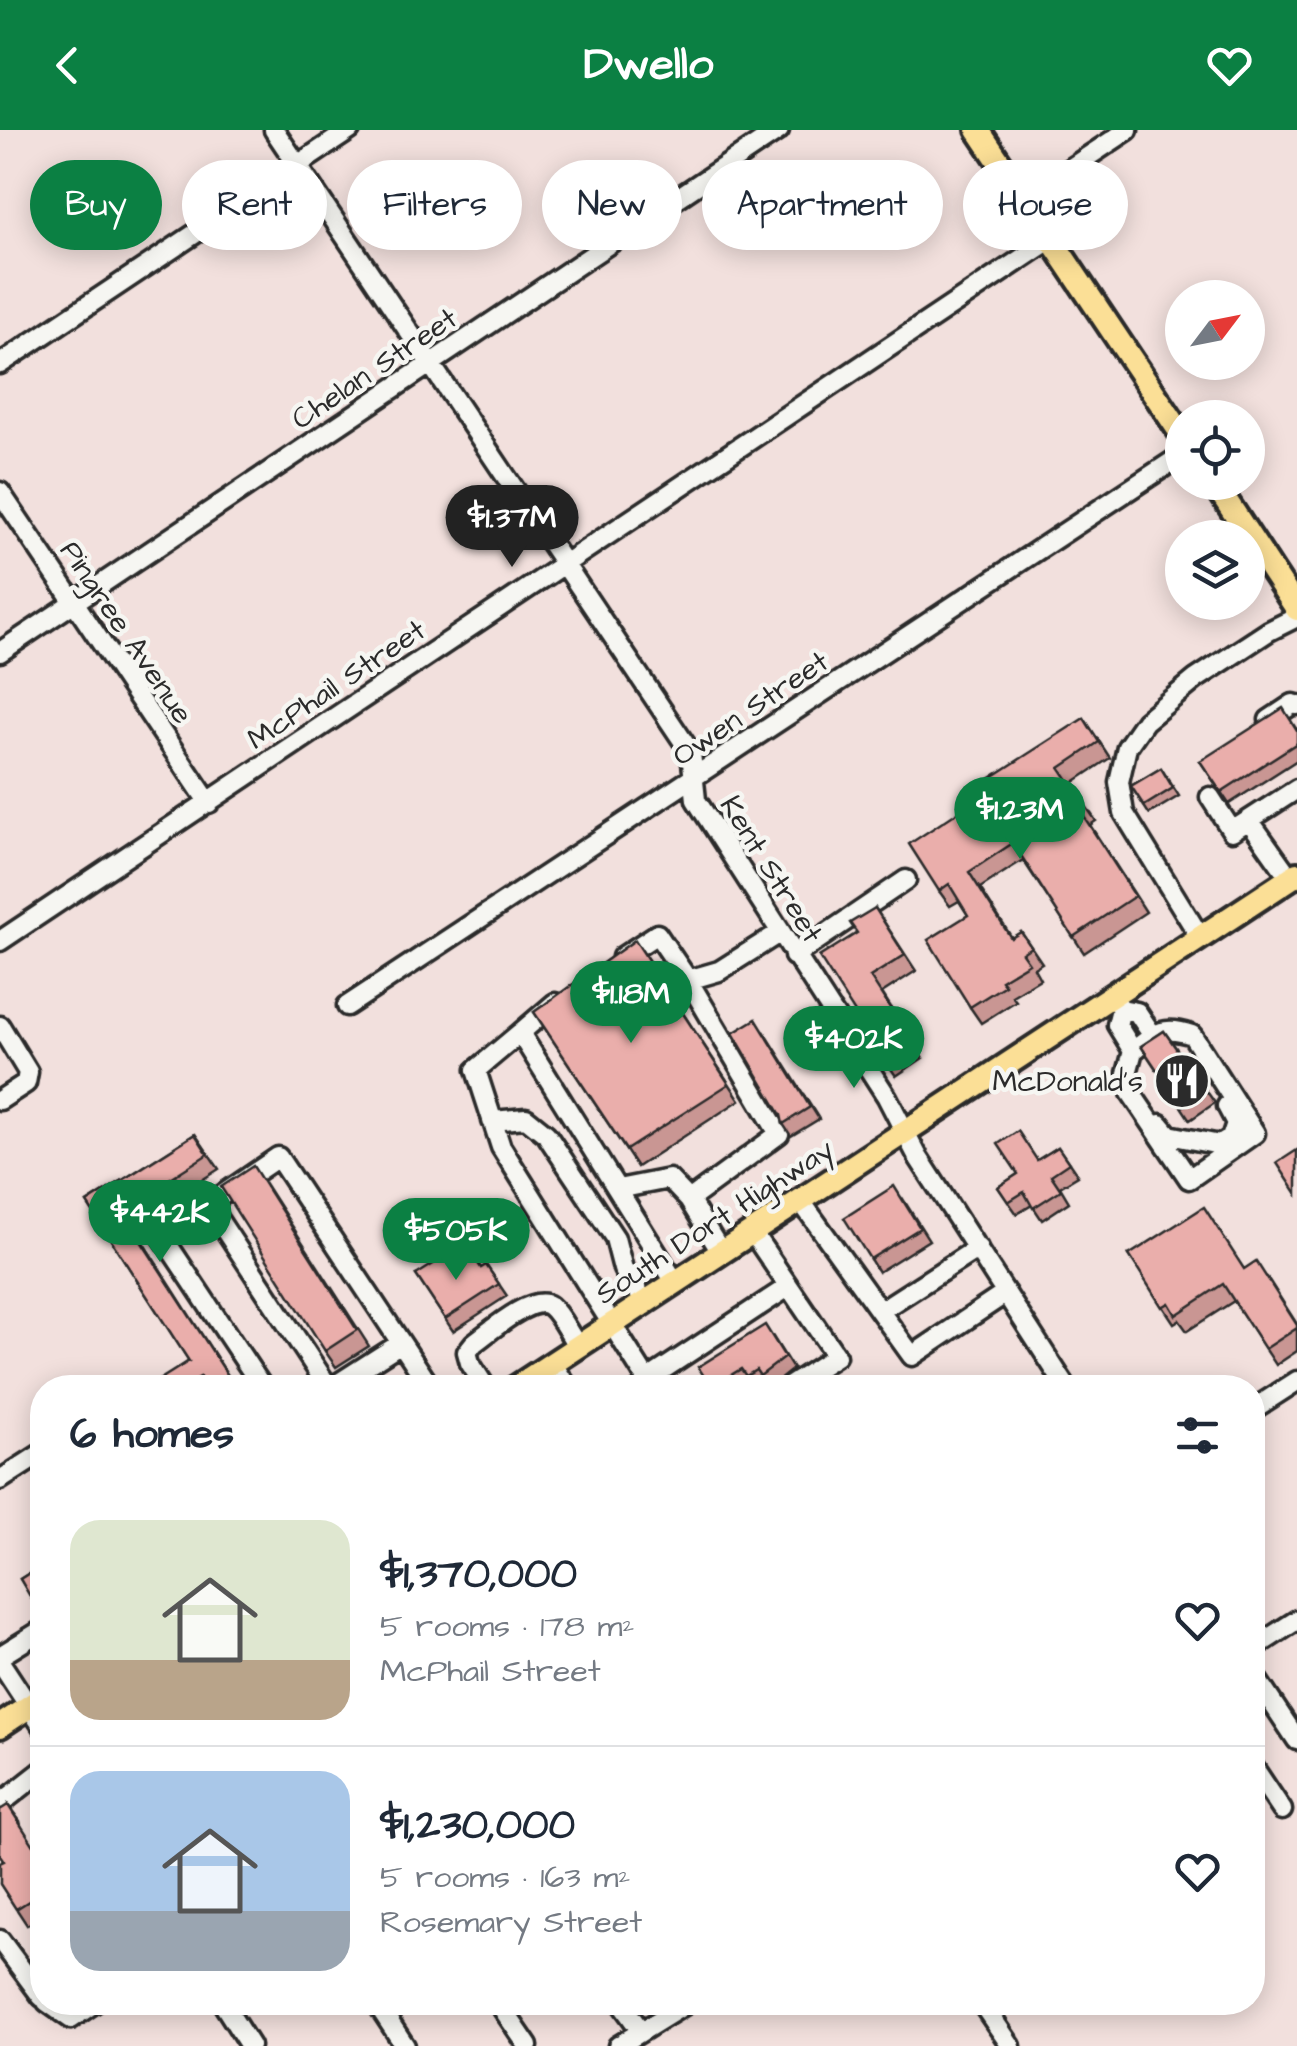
<!DOCTYPE html>
<meta charset="utf-8">
<style>
:root{--surface:#fff;--page:#f6f6f7;--text:#1f2937;--muted:#747a83;--line:#e0e1e3;--accent:#0b8043}
body{margin:0;font-family:"Architects Daughter",sans-serif;background:var(--page);color:var(--text);height:100vh;display:flex;flex-direction:column;font-size:38px;white-space:nowrap}
*{box-sizing:border-box;margin:0}
p{font-size:32px;color:var(--muted)}
.icon{flex:none;width:55px;height:55px;fill:none;stroke:currentColor;stroke-width:2;stroke-linecap:round;stroke-linejoin:round}
.map{position:relative;flex:1;overflow:hidden}
.drawer{position:absolute;left:30px;top:1245px;width:1235px;height:640px;display:flex;flex-direction:column;background:var(--surface);border-radius:40px;box-shadow:0 5px 25px #0003}
.drawer>*{flex:none}
.top-card{position:absolute;left:30px;top:30px;width:1238px;height:90px;display:flex;gap:20px}
.needle{width:65px;rotate:58deg}
.fabs{position:absolute;left:1165px;top:150px;display:grid;gap:20px}
.fabs a{display:grid;place-items:center;width:100px;height:100px;border-radius:50%;background:var(--surface);box-shadow:0 5px 25px #0003;font-size:50px}
.price{position:absolute;translate:-50% -85px;padding:0 22px;border-radius:35px;background:var(--accent);color:#fff;font-size:32px;line-height:65px;filter:drop-shadow(0 2px 5px #0008)}
.price::after{content:'';position:absolute;left:50%;top:60px;width:30px;height:22px;margin-left:-15px;background:inherit;clip-path:polygon(0 0,100% 0,50% 100%)}
.price.selected{background:#222;color:#fff}
ul{padding:0;list-style:none}
li{display:flex;align-items:center;gap:30px;height:250px;padding:0 40px}
li+li{border-top:2px solid var(--line)}
li span{display:grid;place-items:center;flex:none;width:280px;height:200px;border-radius:30px;color:#555}
li>.icon{margin-inline-start:auto}
span .icon{width:120px;height:120px;fill:#fffc;stroke-width:1}
li b{font-size:42px}
h2{display:flex;justify-content:space-between;align-items:center;height:120px;padding:0 40px;font-size:42px}
.pill{padding:0 35px;border-radius:45px;background:var(--surface);box-shadow:0 5px 25px #0003;font-size:35px;line-height:90px}
.pill.selected{background:var(--accent);color:#fff}
header{display:flex;justify-content:space-between;align-items:center;height:130px;padding:0 40px;background:var(--accent);color:#fff;font-size:45px;font-weight:700}
.map>svg:first-child{display:block}
.lines{fill:none;stroke-linecap:round;stroke-linejoin:round}
.minor-casing{stroke:#2b2b2b;stroke-width:25}
.major-casing{stroke:#2b2b2b;stroke-width:30}
.minor{stroke:#f6f6f2;stroke-width:18}
.major{stroke:#fbdf96;stroke-width:22}
.wall{fill:#c99693;stroke:#2b2b2b;stroke-width:2.5}
.building{fill:#eaaeab;stroke:#2b2b2b;stroke-width:2.5}
.labels{text-anchor:middle;stroke-width:9;stroke-linejoin:round;paint-order:stroke}
.street-label{font-size:30px;fill:#2b2b2b;stroke:#f6f6f2}
.poi-label{font-size:30px;fill:#2b2b2b;stroke:#f6f6f2;text-anchor:end}
</style>
<header><svg class="icon" aria-label="back" viewBox="0 0 24 24"><path d="M15 5l-7 7 7 7"/></svg>Dwello<svg class="icon" aria-label="heart" viewBox="0 0 24 24"><path d="M12 20l-8-8c-3-5 5-10 8-4 3-6 11-1 8 4z"/></svg></header>
<div class="map">
<svg width="1297" height="1916" viewBox="0 0 1297 1916">
<rect width="100%" height="100%" fill="#f2e0dd"/>
<filter id="ink" filterUnits="userSpaceOnUse"><feTurbulence type="fractalNoise" baseFrequency=".01" numOctaves="2"/><feDisplacementMap in="SourceGraphic" scale="20" xChannelSelector="R" yChannelSelector="G"/><feConvolveMatrix kernelMatrix="1 2 1 2 8 2 1 2 1" color-interpolation-filters="sRGB"/></filter>
<g filter="url(#ink)">
<g class="lines">
<g class="minor-casing">
<path id="minor" d="M274 0 691 623 696 670 887 967 918 1027 1067 1258
M1024 69 1128 0
M0 234 350 0
M0 362 209 673
M0 522 779 0
M1269 590 1293 574 1297 575
M1210 667 1232 701 1249 690
M1290 748 1249 690 1297 659
M1200 807 1124 683 1119 652 1127 617 1145 591 1196 549 1269 501 1297 487
M0 811 1051 109
M794 826 906 750
M622 827 657 804 688 850 719 841 779 803
M688 850 779 1004 689 1070 721 1122
M1116 871 1121 879 1137 882 1153 906
M555 873 520 903 675 1152
M347 876 1182 325
M1121 879 1117 895 1133 921 1126 947 1131 963 1189 1049 1255 1003 1192 905C1163 895 1156 903 1133 921
M0 896 28 942 26 953 0 970
M520 903 476 940 501 1017 647 1250 661 1258
M492 991 526 988 546 1004 615 1108 623 1139 645 1172
M1160 994 1169 1005 1220 1015 1231 1008 1236 993 1227 976
M618 1059 669 1049 689 1070
M800 1070 912 1226 1006 1163
M208 1074 329 1258
M752 1102 836 1226 787 1258
M880 1181 978 1118
M552 1233 568 1258
M263 1258 162 1106 278 1027 431 1258
M331 1258 401 1213
M486 1258 470 1233 467 1222 474 1213C488 1203 533 1163 550 1176 561 1185 569 1205 578 1216
M641 1258 647 1250 788 1157
M1252 1280 1297 1251
M0 1350 42 1323
M1252 1519 1297 1490
M0 1526 42 1500
M0 1532 42 1596
M1252 1542 1297 1610
M1252 1635 1282 1680
M0 1674 42 1641
M0 1810 42 1867
M47 1872 71 1889 96 1872
M222 1872 250 1916
M376 1872 405 1916
M498 1872 528 1916
M620 1872 641 1901
M981 1872 1011 1916
M618 1916 689 1872"/>
</g>
<g class="major-casing">
<path id="major" d="M978 0 1182 305
M1214 352 1297 479
M515 1258 1297 744
M0 1596 42 1568"/>
</g>
<use href="#minor" class="minor"/>
<use href="#major" class="major"/>
</g>
<path class="wall" d="M1084 588 1110 628 1071 654 1096 691 1090 695 1146 782 1084 823 1023 730 980 758 1012 808 1021 802 1042 833 1034 838 1040 849 1012 866 1016 871 981 893 970 877 968 785 959 771 950 776 939 761 987 663Z
M1297 599V630L1229 674 1200 631Z
M1161 638 1179 666 1149 684 1131 656Z
M875 778 916 841 882 863 923 928 896 946 885 930 857 803Z
M635 810 740 970 637 1037 534 882Z
M764 901 819 989 791 1006 783 994Z
M1164 901 1215 973 1190 990 1141 916Z
M195 1004 219 1039 132 1095 236 1258H152L189 1231 87 1073Z
M1058 1017 1078 1046 1060 1057 1069 1072 1042 1090 1032 1075 1017 1084 998 1057Z
M264 1052 369 1216 336 1237 325 1221Z
M903 1069 929 1110 878 1142 870 1129Z
M1129 1125 1245 1139 1267 1147 1297 1194V1221L1276 1235 1234 1171 1187 1201 1179 1190 1174 1193Z
M451 1134 482 1138 486 1135 507 1166 453 1201 416 1145Z
M773 1207 793 1239 769 1258 764 1252 753 1258 749 1251 739 1258H712Z
M42 1435V1473L37 1476 20 1449Z
M8 1675 20 1691 41 1786 27 1795 0 1754Z"/>
<path class="building" d="M1283 578 1297 600V613L1221 662 1200 631Z
M1084 588 1099 612 1060 638 1085 675 1079 679 1135 766 1073 807 1013 713 969 742 1011 808 1021 802 1031 817 1022 823 1029 833 1001 850 1005 855 970 877 928 810 968 785 949 754 939 761 909 714 987 663 981 654Z
M1161 638 1173 658 1144 676 1131 656Z
M875 778 905 825 870 847 912 912 885 930 819 827 857 803 850 793Z
M635 810 729 954 626 1020 534 882Z
M756 889 810 977 783 994 781 985 733 903Z
M1164 901 1206 961 1182 977 1141 916Z
M1018 1001 1037 1030 1058 1017 1069 1033 1051 1045 1061 1060 1033 1078 1024 1062 1008 1072 998 1057 1018 1044 998 1014Z
M195 1004 208 1024 121 1080 236 1258H206L200 1247 182 1258H152L151 1255 189 1231 87 1073Z
M1297 1020V1064L1277 1033Z
M253 1036 357 1200 325 1221 221 1057Z
M894 1056 920 1098 870 1129 844 1088Z
M1204 1077 1244 1139 1256 1131 1297 1195V1198L1265 1219 1223 1154 1176 1185 1169 1173 1162 1177 1129 1125Z
M470 1121 481 1138 486 1135 499 1154 445 1189 416 1145 446 1126 451 1134Z
M765 1195 785 1227 760 1246 756 1240 746 1246 741 1239 711 1257 698 1237Z
M42 1435V1461L31 1468 20 1449Z
M8 1675 42 1728V1789L32 1769 16 1779 0 1754V1733L4 1731 0 1725V1680Z"/>
</g>
<defs>
<g id="restaurant-disc" transform="scale(2.875)"><circle r="9.5" fill="#2b2b2b" stroke="#f6f6f2"/><path d="M-5-6h1v4h1v-4h1v4h1v-4h1v5L-1.5 .5V6h-2V.5L-5-1ZM5-6V6H3V1.5H1.5Q1.5-4 5-6Z" fill="#fff"/></g>
</defs>
<g fill-rule="evenodd">
<use href="#restaurant-disc" x="1182" y="951"/>
</g>
<g class="labels">
<g class="street-label">
<text transform="translate(374 238) rotate(-34)" y="10">Chelan Street</text>
<text transform="translate(127 502) rotate(56)" y="10">Pingree Avenue</text>
<text transform="translate(336 554) rotate(-34)" y="10">McPhail Street</text>
<text transform="translate(750 578) rotate(-34)" y="10">Owen Street</text>
<text transform="translate(772 739) rotate(58)" y="10">Kent Street</text>
<text transform="translate(714 1091) rotate(-33)" y="10">South Dort Highway</text>
</g>
<g class="poi-label">
<text x="1143" y="961">McDonald's</text>
</g>
</g>
</svg>
<div class="fabs">
<a><svg class="needle" viewBox="-14 -14 28 28"><path d="M0-13l5 13h-10z" fill="#e53935"/><path d="M0 13l5-13h-10z" fill="#747a83"/></svg></a>
<a><svg class="icon" aria-label="locate" viewBox="0 0 24 24"><circle cx="12" cy="12" r="6"/><path d="M12 2v4M12 18v4M2 12h4M18 12h4"/></svg></a>
<a><svg class="icon" aria-label="layers" viewBox="0 0 24 24"><path d="M12 4l9 5-9 5-9-5zM3 14l9 5 9-5"/></svg></a>
</div>
<b class="price selected" style="left:512px;top:440px">$1.37M</b>
<b class="price" style="left:1020px;top:732px">$1.23M</b>
<b class="price" style="left:631px;top:916px">$1.18M</b>
<b class="price" style="left:854px;top:961px">$402K</b>
<b class="price" style="left:160px;top:1135px">$442K</b>
<b class="price" style="left:456px;top:1153px">$505K</b>
<div class="top-card">
<a class="pill selected">Buy</a>
<a class="pill">Rent</a>
<a class="pill">Filters</a>
<a class="pill">New</a>
<a class="pill">Apartment</a>
<a class="pill">House</a>
</div>
<section class="drawer">
<h2>6 homes<svg class="icon" aria-label="filters" viewBox="0 0 24 24"><path d="M4 7h16M4 17h16"/><circle cx="9" cy="7" r="2"/><circle cx="15" cy="17" r="2"/></svg></h2>
<ul>
<li><span style="background:linear-gradient(#dfe7d0 70%,#b9a48a 0)"><svg class="icon" aria-label="home" viewBox="0 0 24 24"><path d="M3 11l9-7 9 7M6 9v11h12V9"/></svg></span><div><b>$1,370,000</b><p>5 rooms · 178 m²</p><p>McPhail Street</p></div><svg class="icon" aria-label="heart" viewBox="0 0 24 24"><path d="M12 20l-8-8c-3-5 5-10 8-4 3-6 11-1 8 4z"/></svg></li>
<li><span style="background:linear-gradient(#a9c7e8 70%,#9aa5b1 0)"><svg class="icon" aria-label="home" viewBox="0 0 24 24"><path d="M3 11l9-7 9 7M6 9v11h12V9"/></svg></span><div><b>$1,230,000</b><p>5 rooms · 163 m²</p><p>Rosemary Street</p></div><svg class="icon" aria-label="heart" viewBox="0 0 24 24"><path d="M12 20l-8-8c-3-5 5-10 8-4 3-6 11-1 8 4z"/></svg></li>
</ul>
</section>
</div>
